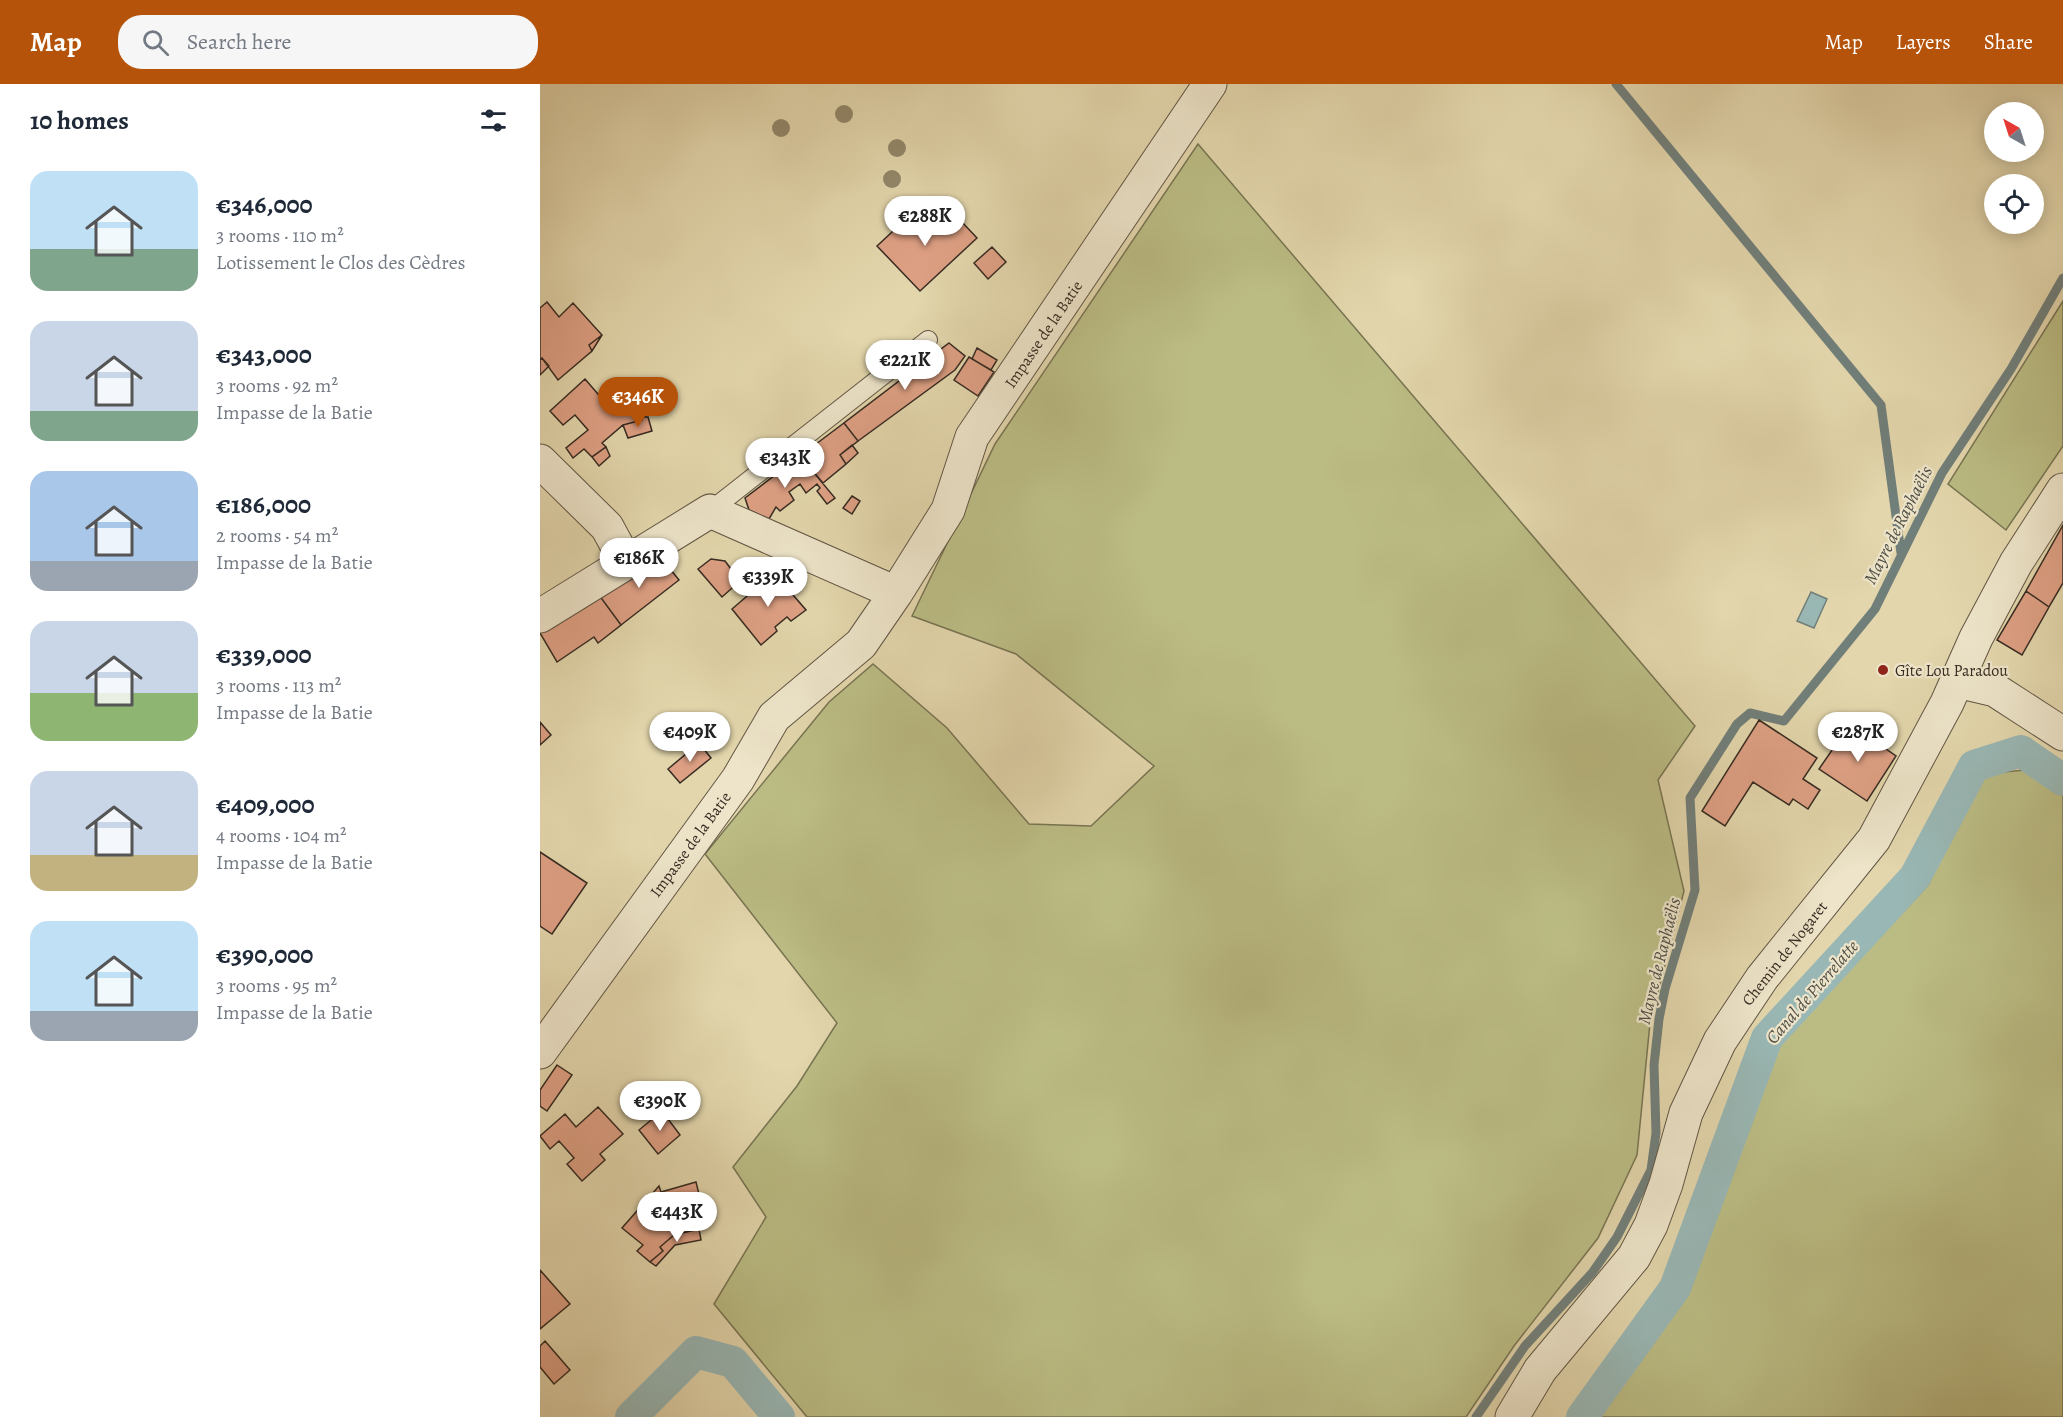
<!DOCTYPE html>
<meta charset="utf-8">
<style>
:root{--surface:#fff;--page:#f6f6f7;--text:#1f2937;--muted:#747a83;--accent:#b45309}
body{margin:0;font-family:Alegreya,serif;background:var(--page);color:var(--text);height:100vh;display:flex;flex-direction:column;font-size:22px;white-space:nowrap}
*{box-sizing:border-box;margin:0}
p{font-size:20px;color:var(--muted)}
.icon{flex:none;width:33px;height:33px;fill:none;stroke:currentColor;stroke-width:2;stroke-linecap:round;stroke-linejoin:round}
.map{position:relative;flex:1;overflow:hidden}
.sheet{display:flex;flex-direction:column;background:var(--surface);width:540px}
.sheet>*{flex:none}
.needle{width:39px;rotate:321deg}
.tools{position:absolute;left:1444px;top:18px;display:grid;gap:12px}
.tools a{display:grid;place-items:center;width:60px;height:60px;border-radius:50%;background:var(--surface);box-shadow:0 3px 15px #0003;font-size:30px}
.price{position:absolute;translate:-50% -51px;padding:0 14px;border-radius:21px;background:#fff;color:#222;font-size:20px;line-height:39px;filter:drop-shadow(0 2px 3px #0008)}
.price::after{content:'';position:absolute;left:50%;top:36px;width:18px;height:14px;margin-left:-9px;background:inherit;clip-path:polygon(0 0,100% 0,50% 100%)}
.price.selected{background:var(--accent);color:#fff}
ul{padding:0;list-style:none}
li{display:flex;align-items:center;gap:18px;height:150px;padding:0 30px}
li span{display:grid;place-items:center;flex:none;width:168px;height:120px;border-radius:18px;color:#555}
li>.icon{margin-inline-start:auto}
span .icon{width:72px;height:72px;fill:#fffc;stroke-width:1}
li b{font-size:26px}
h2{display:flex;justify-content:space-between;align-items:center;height:72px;padding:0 30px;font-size:26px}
header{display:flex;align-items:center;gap:36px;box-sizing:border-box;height:84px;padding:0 30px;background:var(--accent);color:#fff}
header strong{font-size:28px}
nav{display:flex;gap:33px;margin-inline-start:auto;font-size:21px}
.search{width:420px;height:54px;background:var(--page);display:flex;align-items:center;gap:15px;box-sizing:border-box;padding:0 21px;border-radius:24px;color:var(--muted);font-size:22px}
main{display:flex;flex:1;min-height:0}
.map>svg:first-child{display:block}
.green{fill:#bbbc84;stroke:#787453;stroke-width:1.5}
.water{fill:#99b7b4;stroke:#717f7a;stroke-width:1.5}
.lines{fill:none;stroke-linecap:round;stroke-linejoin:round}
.stream{stroke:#717f7a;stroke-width:9}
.canal{stroke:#99b7b4;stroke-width:32}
.building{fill:#dea084;stroke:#362b22;stroke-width:1.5}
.lane-casing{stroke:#615644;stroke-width:20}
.street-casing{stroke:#615644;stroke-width:35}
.lane{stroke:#ede4c9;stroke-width:18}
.street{stroke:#ede4c9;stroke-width:33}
.tree{fill:#93886b}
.poi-dot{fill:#8f2418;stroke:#ede4c9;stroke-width:2}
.labels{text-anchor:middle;stroke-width:4.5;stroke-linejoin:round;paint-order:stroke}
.street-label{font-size:16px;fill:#362b22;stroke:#ede4c9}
.poi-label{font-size:16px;fill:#362b22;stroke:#ede4c9;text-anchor:start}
.water-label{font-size:18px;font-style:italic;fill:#4f4e46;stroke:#ede4c9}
</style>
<header>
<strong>Map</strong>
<div class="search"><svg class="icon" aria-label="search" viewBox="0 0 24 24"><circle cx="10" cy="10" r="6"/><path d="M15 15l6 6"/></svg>Search here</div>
<nav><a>Map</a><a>Layers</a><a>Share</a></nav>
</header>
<main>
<section class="sheet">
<h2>10 homes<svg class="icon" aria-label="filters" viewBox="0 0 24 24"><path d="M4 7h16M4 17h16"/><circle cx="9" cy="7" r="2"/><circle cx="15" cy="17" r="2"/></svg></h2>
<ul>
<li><span style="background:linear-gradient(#bfe0f5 65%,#7fa58c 0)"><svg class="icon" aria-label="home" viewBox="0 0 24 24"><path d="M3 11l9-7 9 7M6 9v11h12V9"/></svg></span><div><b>€346,000</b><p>3 rooms · 110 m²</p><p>Lotissement le Clos des Cèdres</p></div></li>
<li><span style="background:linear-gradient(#c9d6e8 75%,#7fa58c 0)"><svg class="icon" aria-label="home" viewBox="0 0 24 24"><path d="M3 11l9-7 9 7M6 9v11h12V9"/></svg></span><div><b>€343,000</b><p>3 rooms · 92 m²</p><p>Impasse de la Batie</p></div></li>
<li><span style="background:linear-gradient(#a9c7e8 75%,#9aa5b1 0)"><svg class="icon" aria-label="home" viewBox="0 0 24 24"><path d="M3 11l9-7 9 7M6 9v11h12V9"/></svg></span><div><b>€186,000</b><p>2 rooms · 54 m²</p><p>Impasse de la Batie</p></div></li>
<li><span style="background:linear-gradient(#c9d6e8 60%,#8fb573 0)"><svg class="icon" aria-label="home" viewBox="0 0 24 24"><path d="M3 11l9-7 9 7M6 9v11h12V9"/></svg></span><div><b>€339,000</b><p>3 rooms · 113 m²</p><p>Impasse de la Batie</p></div></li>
<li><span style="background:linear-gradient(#c9d6e8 70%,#c2b280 0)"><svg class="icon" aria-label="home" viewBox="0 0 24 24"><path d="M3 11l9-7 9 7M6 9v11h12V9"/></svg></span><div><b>€409,000</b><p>4 rooms · 104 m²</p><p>Impasse de la Batie</p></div></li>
<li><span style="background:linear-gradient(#bfe0f5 75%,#9aa5b1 0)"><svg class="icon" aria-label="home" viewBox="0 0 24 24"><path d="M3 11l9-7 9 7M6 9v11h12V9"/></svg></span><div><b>€390,000</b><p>3 rooms · 95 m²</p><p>Impasse de la Batie</p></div></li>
</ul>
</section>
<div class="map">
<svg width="1523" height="1333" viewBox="0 0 1523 1333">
<rect width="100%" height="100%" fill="#e3d6ac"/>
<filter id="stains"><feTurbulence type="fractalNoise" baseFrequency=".00333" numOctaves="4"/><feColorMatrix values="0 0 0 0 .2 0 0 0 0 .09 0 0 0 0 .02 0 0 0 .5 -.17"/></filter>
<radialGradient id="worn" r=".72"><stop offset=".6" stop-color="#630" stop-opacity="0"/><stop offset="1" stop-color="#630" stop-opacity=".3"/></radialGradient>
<path class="green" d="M658 60 1155 642 1118 696 1144 807 1110 939 1097 1071 1058 1154 974 1262 926 1333H267L174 1220 226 1133 193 1083 257 1002 297 939 165 770 289 618 333 580 407 644 489 740 551 742 614 682 476 570 372 532 455 360Z
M1523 217V362L1466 446 1408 400Z
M1485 686 1523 712V1333H1052L1147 1205 1235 966 1388 801 1442 690Z"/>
<path class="water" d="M1271 508 1287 515 1274 544 1257 537Z"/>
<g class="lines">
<path class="stream" d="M1076 0 1341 321 1361 469
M936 1333 985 1262 1052 1189 1077 1153 1111 1086 1116 1049 1114 981 1119 935 1125 905 1155 806 1150 714 1197 640 1210 629 1244 637 1335 525 1402 389 1471 285 1523 194"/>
<path class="canal" d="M91 1333 156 1268 193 1278 239 1333
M1042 1333 1135 1204 1227 954 1375 793 1434 682 1481 667 1523 696"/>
</g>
<path class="building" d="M380 122 405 149 420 136 437 154 380 207 337 162Z
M452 163 466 178 448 195 434 179Z
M7 218 19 233 33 219 62 251 52 267 18 296 2 274 0 276V224Z
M62 251 52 267 49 261Z
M409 259 425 272 415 286 318 357 304 339Z
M437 264 457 276 451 286 432 275Z
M429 273 454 288 438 312 414 296Z
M2 274 9 282 0 291V276Z
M45 295 70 324 97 318 102 336 83 341 62 359 66 363 52 373 44 365 33 374 26 364 48 346 35 331 23 341 10 327Z
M101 333H108L112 347 88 354 83 341 102 336Z
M304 339 318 357 300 371 306 380 283 399 260 372Z
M312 361 318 369 306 380 300 371Z
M66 363 70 372 59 382 52 373Z
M260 372 295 414 287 420 277 407 280 404 277 400 266 409 260 400 249 408 254 416 240 427 236 423 229 435 209 426 205 414Z
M312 412 320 417 312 430 303 424Z
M1523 441V499L1509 523 1486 507Z
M118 470 139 496 81 541 59 511Z
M171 475 185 477 200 497 182 513 158 485Z
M234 489 266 526 251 537 247 533 235 543 237 547 221 561 192 525Z
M1486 507 1509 523 1482 571 1457 556Z
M59 511 81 541 58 559 54 553 17 578 0 549Z
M1219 636 1277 674 1263 695 1280 706 1268 725 1253 715 1249 721 1213 698 1185 742 1162 727Z
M0 638 11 651 0 661Z
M1310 640 1356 672 1327 717 1279 685Z
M159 659 171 674 140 699 128 685Z
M0 768 47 799 12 850 0 842Z
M17 981 32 991 7 1027 0 1022V1006Z
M58 1023 83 1050 60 1070 65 1076 42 1097 27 1080 34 1074 19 1057 10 1065 0 1052 25 1030 36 1043Z
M122 1027 140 1051 118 1070 99 1046Z
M156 1098 167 1143 134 1151 120 1163 123 1167 110 1178 97 1167 103 1161 82 1144 119 1102 121 1108Z
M159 1145 161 1156 135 1161 116 1182 110 1178 123 1167 120 1163 134 1151Z
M0 1186 30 1220 0 1245Z
M5 1257 30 1286 14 1300 0 1283V1262Z"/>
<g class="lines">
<g class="lane-casing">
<path id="lane" d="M170 427 388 256"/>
</g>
<g class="street-casing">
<path id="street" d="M0 377 67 443 86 478
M356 509 408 426 432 353 670 0
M0 532 170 427 356 509 321 560 234 633 198 695 0 968
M1417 597 1455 606 1523 650
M972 1333 1000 1286 1094 1173 1111 1141 1126 1100 1146 1029 1180 957 1222 894 1334 755 1407 619 1436 554 1476 479 1523 406"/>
</g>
<use href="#lane" class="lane"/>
<use href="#street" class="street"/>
</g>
<g class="tree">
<circle cx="304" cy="30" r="9"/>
<circle cx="241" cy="44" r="9"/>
<circle cx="357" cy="64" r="9"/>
<circle cx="352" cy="95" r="9"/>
</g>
<circle class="poi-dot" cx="1343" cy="586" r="6"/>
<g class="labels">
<g class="street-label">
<text transform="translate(503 250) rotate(-56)" y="6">Impasse de la Batie</text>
<text transform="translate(150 760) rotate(-54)" y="6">Impasse de la Batie</text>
<text transform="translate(1244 869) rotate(-52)" y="6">Chemin de Nogaret</text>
</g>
<g class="poi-label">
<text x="1355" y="592">Gîte Lou Paradou</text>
</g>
<g class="water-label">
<text transform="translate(1358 441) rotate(-63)" y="6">Mayre de Raphaëlis</text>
<text transform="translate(1119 877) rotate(-76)" y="6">Mayre de Raphaëlis</text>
<text transform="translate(1272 908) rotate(-49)" y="6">Canal de Pierrelatte</text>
</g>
</g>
<rect width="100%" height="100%" filter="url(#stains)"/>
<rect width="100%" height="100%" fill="url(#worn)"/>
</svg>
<div class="tools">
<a><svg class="needle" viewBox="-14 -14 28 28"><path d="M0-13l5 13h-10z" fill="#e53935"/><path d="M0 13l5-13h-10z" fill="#747a83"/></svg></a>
<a><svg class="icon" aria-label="locate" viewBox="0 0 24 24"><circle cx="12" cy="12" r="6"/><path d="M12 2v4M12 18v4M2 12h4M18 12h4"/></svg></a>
</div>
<b class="price" style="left:385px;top:163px">€288K</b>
<b class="price" style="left:365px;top:307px">€221K</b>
<b class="price selected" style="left:98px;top:344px">€346K</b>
<b class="price" style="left:245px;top:405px">€343K</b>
<b class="price" style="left:99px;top:505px">€186K</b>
<b class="price" style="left:228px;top:524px">€339K</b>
<b class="price" style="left:150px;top:679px">€409K</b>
<b class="price" style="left:1318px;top:679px">€287K</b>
<b class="price" style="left:120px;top:1048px">€390K</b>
<b class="price" style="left:137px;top:1159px">€443K</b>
</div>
</main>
